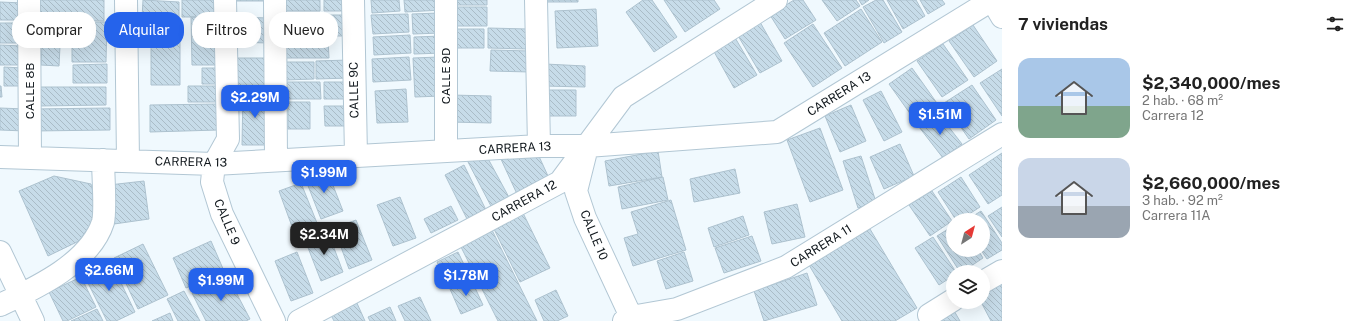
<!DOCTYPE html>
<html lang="es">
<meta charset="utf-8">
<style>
:root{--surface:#fff;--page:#f2f2f2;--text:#222;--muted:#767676;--accent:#2563eb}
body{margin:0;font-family:"Public Sans",sans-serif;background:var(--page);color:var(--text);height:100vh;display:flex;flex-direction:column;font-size:15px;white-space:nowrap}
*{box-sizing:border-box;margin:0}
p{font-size:13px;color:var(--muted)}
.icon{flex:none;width:22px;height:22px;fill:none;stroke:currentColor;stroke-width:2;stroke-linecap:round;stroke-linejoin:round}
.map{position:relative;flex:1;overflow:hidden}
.details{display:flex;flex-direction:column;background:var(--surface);width:360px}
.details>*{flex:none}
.guide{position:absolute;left:12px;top:12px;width:380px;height:36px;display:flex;gap:8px}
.needle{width:26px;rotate:36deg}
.controls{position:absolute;left:946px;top:213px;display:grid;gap:8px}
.controls a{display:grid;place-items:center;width:44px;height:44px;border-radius:50%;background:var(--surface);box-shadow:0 4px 16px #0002;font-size:20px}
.price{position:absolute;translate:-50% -34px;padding:0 9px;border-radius:8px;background:var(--accent);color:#fff;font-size:13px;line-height:26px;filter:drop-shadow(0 1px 2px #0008)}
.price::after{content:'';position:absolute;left:50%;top:24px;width:12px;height:9px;margin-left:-6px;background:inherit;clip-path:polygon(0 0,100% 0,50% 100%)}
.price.active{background:#222;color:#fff}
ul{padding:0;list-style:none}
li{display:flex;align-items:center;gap:12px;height:100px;padding:0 16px}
li span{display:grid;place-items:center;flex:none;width:112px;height:80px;border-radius:12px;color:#555}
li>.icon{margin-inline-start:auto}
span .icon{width:48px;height:48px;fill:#fffc;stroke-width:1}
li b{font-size:17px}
h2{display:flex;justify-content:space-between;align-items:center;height:48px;padding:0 16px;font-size:17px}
.pill{padding:0 14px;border-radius:16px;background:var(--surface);box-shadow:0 4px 16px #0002;font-size:14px;line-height:36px}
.pill.active{background:var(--accent);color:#fff}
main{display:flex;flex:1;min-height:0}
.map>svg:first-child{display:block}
.building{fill:url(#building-back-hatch);stroke:#adc2cf}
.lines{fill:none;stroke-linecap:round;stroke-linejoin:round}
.minor-casing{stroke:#b2c7d4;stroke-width:24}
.minor{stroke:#fff;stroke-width:22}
.labels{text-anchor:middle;stroke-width:4;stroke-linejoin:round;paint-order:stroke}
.street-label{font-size:12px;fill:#0f161b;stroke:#fff}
</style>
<main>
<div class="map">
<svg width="1002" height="321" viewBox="0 0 1002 321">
<defs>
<pattern id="building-back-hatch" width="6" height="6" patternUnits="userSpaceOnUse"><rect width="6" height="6" fill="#c7dce9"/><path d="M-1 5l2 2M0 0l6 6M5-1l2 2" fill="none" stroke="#aabcc7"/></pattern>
</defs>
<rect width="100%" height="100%" fill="#f0f9fe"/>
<path class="building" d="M40 0H104V21L40 19Z
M143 0 179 2V20L142 18Z
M182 0H221V17H182Z
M234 0H271V1H234Z
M279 0H320V11H279Z
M324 0H351V11H324Z
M371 0H399L400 11 372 13Z
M404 0H441L442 10 405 12Z
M455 0H487V5H455Z
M546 0H578V2H546Z
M643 0H652L677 37 654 52 626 12Z
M664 0H714L720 9 685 32Z
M794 0H803L816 20 785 39 770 15Z
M822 0H856L860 6 837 21Z
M859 0H869L862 5Z
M876 0H883L902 32 884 43 863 7Z
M887 0H916L925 16 903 29Z
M920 0H942L945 4 928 14Z
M0 2 23 3 22 20H0Z
M455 7H487V26H455Z
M596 9 598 46 557 48 555 11Z
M861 9 882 42 845 66 824 33Z
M440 13 441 33 413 34 412 14Z
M408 14 409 32 373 34 371 15Z
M322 15 323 36H284L283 16Z
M325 15H351V36H326Z
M191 17H217L218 65H192Z
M229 17 270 18 269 43 229 42Z
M72 22H107L106 62H72Z
M760 22 782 61 760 73 737 34Z
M0 23H21V43H0Z
M813 24 842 68 813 87 784 43Z
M973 25 997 61 974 77 949 41Z
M151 26H180V85H151Z
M488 28 528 29 527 49 488 48Z
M452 29H484V48H452Z
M410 35 411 53 374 55 373 37Z
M442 36 443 53 414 54V37Z
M734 36 757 75 734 88 712 48Z
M328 39 329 58H286V40Z
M943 44 968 80 942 97 917 61Z
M0 45 21 46 20 65H0Z
M42 45 60 46 59 66 41 65Z
M491 50 530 51V72L490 71Z
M409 57 411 80 373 82 372 59Z
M439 57 441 96 415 97 413 58Z
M236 58H269V91H236Z
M349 60 350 78 316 79V61Z
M285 62H314V79L285 80Z
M107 64V83H73V65Z
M545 64 585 66V87L544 86Z
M4 67 22 68V86H4Z
M202 68H217V84H202Z
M912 68 939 106 916 122 889 84Z
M1002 69V116L980 83Z
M285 82H320L321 99H285Z
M324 82H353V99H324Z
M972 85 996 120 969 139 944 103Z
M0 86H1L2 97H0Z
M188 86H217L216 102H188Z
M38 87H106V105L38 106Z
M406 89 408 122 377 123 375 91Z
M543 90H576V116H543Z
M881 91 902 132 884 141 863 100Z
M243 93 269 94 268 145H242Z
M451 95 491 96V123L451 122Z
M288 102H310V129H288Z
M218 104V130L150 132V105Z
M851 105 866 141 840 152 825 116Z
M324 106H353L354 126H325Z
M0 108 25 109V131L0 130Z
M110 108V130L33 131 32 109Z
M938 113 962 144 943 158 919 127Z
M820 128 843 190 810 202 787 140Z
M900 144 914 176 884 189 870 157Z
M658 151 662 177 609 186 605 161Z
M537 152 548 176 517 194 500 157Z
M485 153 511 201 493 210 467 160Z
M1002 153V195L988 204 969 175Z
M861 156 876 202 858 208 843 161Z
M464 165 486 210 467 219 445 175Z
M735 169 740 193 694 202 690 179Z
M327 170 343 211 321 219 305 178Z
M54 176 91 184 98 214 79 241 48 256 19 191Z
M663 177 668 200 622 209 618 187Z
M961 177 980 207 960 220H956L938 192Z
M144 181 149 219 114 224 109 185Z
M301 183 317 223 294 232 279 191Z
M932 191 952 221 930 236 909 205Z
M400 197 416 238 393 246 377 205Z
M671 200 686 250 633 266 624 238 638 234 631 212Z
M797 204 805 237 772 244 764 212Z
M451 206 458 220 431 233 424 219Z
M1002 207V237L988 216Z
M981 211 1002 243V250L987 259 981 250H983V220H967Z
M523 213 550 268 520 282 493 227Z
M743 216 749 235 714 247 708 228Z
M356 220 372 260 349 269 334 228Z
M953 226V250H978L983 258 962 272H960L937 236Z
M491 228 537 321H498L459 243Z
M870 229 917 308 895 321H842L809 265Z
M328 232 343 272 321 281 305 240Z
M752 236 761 261 724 273 715 248Z
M933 237 956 272H953V276L939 285 915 248Z
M211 241 224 271 186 288 173 258Z
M143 244 168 295 138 309 114 258Z
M297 252 313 293 291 301 275 261Z
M458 252 470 277 449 287 437 262Z
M684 252 693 281 666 289 657 261Z
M110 260 135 312 116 321H107L83 273Z
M807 273 817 305 764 321 754 291Z
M227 275 250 319 246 321H206L192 293Z
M81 277 96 307 67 321H63L49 292Z
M471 279 483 305 461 314 450 289Z
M1002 282V321H991L981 302H983V292Z
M556 290 568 316 557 321H544L535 300Z
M184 291 200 321H178L167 299Z
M420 297 431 321H405L398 306Z
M356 301 365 321H334L330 313Z
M390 307 396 321H370L368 317Z
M97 309 103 321H71Z
M953 309 960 321H935Z
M170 313 173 321H152Z"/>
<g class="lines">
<g class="minor-casing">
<path id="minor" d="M29 0 30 158
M126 0 128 161
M225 0 228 139 214 164 212 182 222 214 274 321
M275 0 276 160
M353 0 356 156
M446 0V151
M536 0 539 146
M992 0 1002 17
M585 155 576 191 585 218 633 321
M0 157 214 164 539 146H587L777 132 992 0
M0 252 33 321
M983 282 1002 271
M0 305C36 288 90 263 103 222 106 211 103 173 103 160
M929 315 953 300
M299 321 560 182 623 97 776 0
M624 321 631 317 677 309 786 267 1002 134"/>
</g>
<use href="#minor" class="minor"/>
</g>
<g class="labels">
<g class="street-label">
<text transform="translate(446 76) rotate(-90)" y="4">CALLE 9D</text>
<text transform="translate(354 90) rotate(-91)" y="4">CALLE 9C</text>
<text transform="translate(30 91) rotate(-90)" y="4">CALLE 8B</text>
<text transform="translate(839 94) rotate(-32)" y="4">CARRERA 13</text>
<text transform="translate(515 148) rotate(-3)" y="4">CARRERA 13</text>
<text transform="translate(191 162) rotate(1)" y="4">CARRERA 13</text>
<text transform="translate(524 201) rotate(-29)" y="4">CARRERA 12</text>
<text transform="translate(227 222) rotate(67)" y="4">CALLE 9</text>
<text transform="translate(594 235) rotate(67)" y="4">CALLE 10</text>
<text transform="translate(821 246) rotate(-32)" y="4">CARRERA 11</text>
</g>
</g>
</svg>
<div class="controls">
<a><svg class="needle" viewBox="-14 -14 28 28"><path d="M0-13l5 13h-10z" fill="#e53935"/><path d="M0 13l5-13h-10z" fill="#767676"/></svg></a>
<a><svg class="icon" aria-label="layers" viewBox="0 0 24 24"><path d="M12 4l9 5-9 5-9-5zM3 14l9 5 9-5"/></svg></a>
</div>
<b class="price" style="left:255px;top:119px">$2.29M</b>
<b class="price" style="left:940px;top:136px">$1.51M</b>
<b class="price" style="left:324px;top:194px">$1.99M</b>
<b class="price active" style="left:324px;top:256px">$2.34M</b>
<b class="price" style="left:109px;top:292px">$2.66M</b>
<b class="price" style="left:466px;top:297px">$1.78M</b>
<b class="price" style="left:221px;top:302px">$1.99M</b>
<div class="guide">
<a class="pill">Comprar</a>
<a class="pill active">Alquilar</a>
<a class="pill">Filtros</a>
<a class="pill">Nuevo</a>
</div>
</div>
<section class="details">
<h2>7 viviendas<svg class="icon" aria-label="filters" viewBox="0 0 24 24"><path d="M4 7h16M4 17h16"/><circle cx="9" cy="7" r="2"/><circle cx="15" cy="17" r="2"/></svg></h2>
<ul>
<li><span style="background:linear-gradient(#a9c7e8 60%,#7fa58c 0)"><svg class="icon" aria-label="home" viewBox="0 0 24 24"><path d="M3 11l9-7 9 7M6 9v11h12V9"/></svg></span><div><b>$2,340,000/mes</b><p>2 hab. · 68 m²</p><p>Carrera 12</p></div></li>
<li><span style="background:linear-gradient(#c9d6e8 60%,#9aa5b1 0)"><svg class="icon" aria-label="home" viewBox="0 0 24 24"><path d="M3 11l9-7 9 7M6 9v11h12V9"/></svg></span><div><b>$2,660,000/mes</b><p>3 hab. · 92 m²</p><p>Carrera 11A</p></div></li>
</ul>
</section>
</main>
